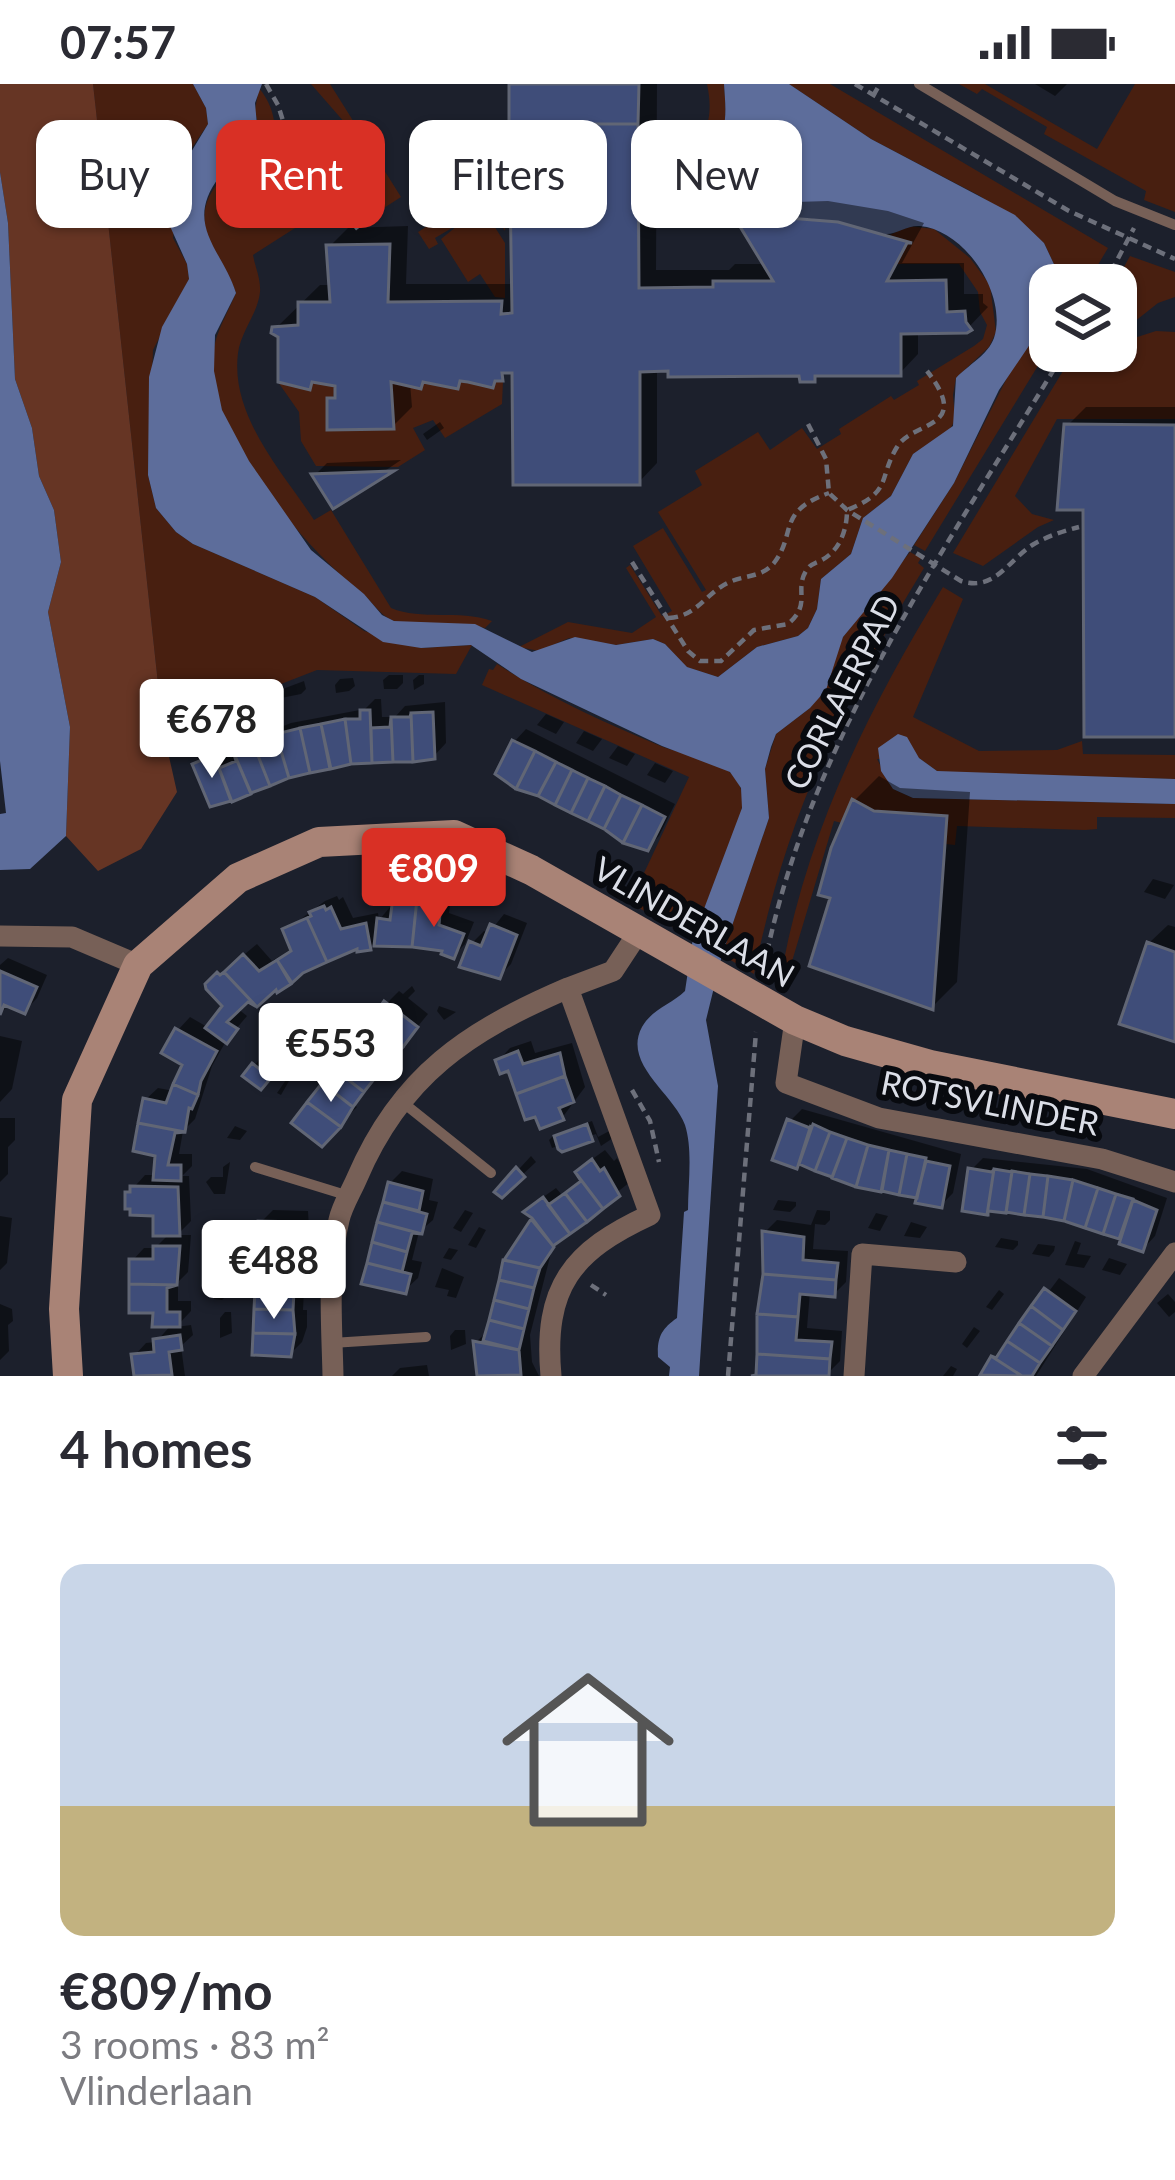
<!DOCTYPE html>
<meta charset="utf-8">
<style>
:root{--surface:#fff;--page:#f2f2f3;--text:#2b2b33;--muted:#7c7c81;--line:#e1e1e2;--accent:#d93025}
body{margin:0;font-family:Lato,sans-serif;background:var(--page);color:var(--text);height:100vh;display:flex;flex-direction:column;font-size:45px;white-space:nowrap}
*{box-sizing:border-box;margin:0}
p{font-size:39px;color:var(--muted)}
.icon{flex:none;width:66px;height:66px;fill:none;stroke:currentColor;stroke-width:2;stroke-linecap:round;stroke-linejoin:round}
.map{position:relative;height:1292px;overflow:hidden}
.panel{display:flex;flex-direction:column;background:var(--surface);flex:1}
.panel>*{flex:none}
.top-card{position:absolute;left:36px;top:36px;width:1104px;height:108px;display:flex;gap:24px}
.buttons{position:absolute;left:1029px;top:180px;display:grid;gap:24px}
.buttons a{display:grid;place-items:center;width:108px;height:108px;border-radius:24px;background:var(--surface);box-shadow:0 3px 9px #0004;font-size:60px}
.price{position:absolute;translate:-50% -102px;padding:0 27px;border-radius:12px;background:#fff;color:#222;font-size:39px;line-height:78px;filter:drop-shadow(0 3px 6px #0008)}
.price::after{content:'';position:absolute;left:50%;top:72px;width:36px;height:27px;margin-left:-18px;background:inherit;clip-path:polygon(0 0,100% 0,50% 100%)}
.price.current{background:var(--accent);color:#fff}
ul{padding:0;list-style:none}
li{display:grid;align-content:center;gap:24px;height:636px;padding:0 60px}
li+li{border-top:3px solid var(--line)}
li span{display:grid;place-items:center;height:372px;border-radius:24px;color:#555}
li>.icon{margin-inline-start:auto}
span .icon{width:216px;height:216px;fill:#fffc;stroke-width:1}
li b{font-size:51px}
h2{display:flex;justify-content:space-between;align-items:center;height:144px;padding:0 60px;font-size:51px}
.tag{padding:0 42px;border-radius:24px;background:var(--surface);box-shadow:0 3px 9px #0004;font-size:42px;line-height:108px}
.tag.current{background:var(--accent);color:#fff}
.status{display:flex;justify-content:space-between;align-items:center;height:84px;padding:0 60px;background:var(--surface);direction:ltr}
.status svg{height:33px;fill:currentColor}
.map>svg:first-child{display:block}
.green{fill:#481f10}
.forest{fill:#663524}
.water{fill:#5d6d9b}
.shadow{fill:#0007}
.building{fill:#3f4d79;stroke:#616675;stroke-width:3}
.lines{fill:none;stroke-linecap:round;stroke-linejoin:round}
.path{stroke:#6d707b;stroke-width:4.5;stroke-dasharray:9 6;stroke-linecap:butt}
.lane{stroke:#776057;stroke-width:10}
.street{stroke:#776057;stroke-width:21}
.secondary{stroke:#a98376;stroke-width:30}
.labels{text-anchor:middle;stroke-width:12;stroke-linejoin:round;paint-order:stroke}
.street-label{font-size:33px;fill:#dbdee7;stroke:#080a0f}
</style>
<div class="status"><b>07:57</b><svg viewBox="0 0 49 12"><path d="M0 12V9h3v3zM5 12V6h3v6zM10 12V3h3v9zM15 12V0h3v12zM26 1h20v11H26zM47 4h2v5h-2z"/></svg></div>
<div class="map">
<svg width="1175" height="1292" viewBox="0 0 1175 1292">
<rect width="100%" height="100%" fill="#1c202c"/>
<path class="green" d="M93 0H193L206 24 208 40 181 80 173 154 187 180 189 195 153 266 148 391 156 424 176 448 193 460 315 513 364 547 421 564 472 561 456 590 317 586 163 646Z
M311 0H330L401 113 373 131 355 59 359 55Z
M707 0H724C725 16 728 33 722 49 716 69 704 82 706 105L692 92C691 56 718 51 707 0Z
M789 0H830L1108 164 1086 201H1059L1060 193 1044 159 980 112 871 55Z
M959 0H985L1097 65 1135 0H1175V128L1144 116 1146 107 1044 50 1047 43 982 5 977 10Z
M259 4C281 31 269 47 286 68L262 88 292 125 316 106 328 123 253 171C255 183 261 195 260 208 258 229 241 247 238 269 230 332 282 387 314 436L331 426 391 524C422 537 458 525 492 537L485 544C455 535 421 547 394 537 379 531 372 517 360 507 307 466 230 373 216 306 207 260 219 248 236 209 230 191 216 177 209 158 190 106 234 88 261 56L255 26Z
M504 48 505 147 473 94 499 77 488 59Z
M475 112 505 159V214L495 213 480 190 468 198 441 155 462 138 435 154 438 160 429 165 418 148Z
M908 142 934 145 970 174 990 201 996 248 989 263 956 294 953 311 955 335 950 346 913 370 891 412 863 434 851 470 821 495 817 525 808 544 798 552 757 563 718 593 686 583 665 560 653 555 616 561 569 554 539 567 519 563 568 538 632 549 656 533 626 484 630 481 662 532 672 527 633 462 663 444 702 508 706 506 658 428 702 401 695 387 758 348 770 366 802 344 817 365 841 350 839 345 891 312 894 316 919 301 917 297 974 262 983 255 987 241 980 228 978 208 959 180H896L907 159H912L890 151Z
M1130 172 1175 188V213L1158 219 1124 246 1131 255 1156 247 1175 248V335H1057L1015 412 1032 430 1054 436 1038 443 983 482 953 469 1075 267H1116L1114 201Z
M1050 226V262L925 467 914 461 954 399 1014 280Z
M495 297H503L502 320 445 354 433 336 413 344 425 366 398 383 316 382 301 357 299 328 278 298 310 305 312 298 335 302 328 346 394 345 391 298H468L492 304Z
M910 468 921 474 918 479 924 484C840 623 787 729 754 890L722 871 769 734 765 685 776 650 810 624 843 553Z
M943 503 963 515 913 633 979 667 1057 666 1082 657 1083 670 1175 671V695L950 689 937 687 919 674 877 675 893 705 913 714 1175 720V734L1097 733V745L1085 746 957 742 955 761 946 760 948 732 874 727 852 715 842 739 834 737 790 884 783 881C810 741 870 623 943 503Z
M497 580C548 613 607 640 663 663 684 671 715 674 732 690 744 702 744 718 740 733L693 854 630 819 689 693 482 601 489 585 493 586Z"/>
<path class="forest" d="M0 0H93L96 27 163 646 177 708 141 765 98 787 66 752 70 643 48 528 61 478 54 426 39 392 32 344 15 295 8 139 0 88Z"/>
<path class="water" d="M193 0H262L255 19 259 63C248 75 231 79 220 92 182 141 223 166 236 209L215 251 214 287 222 326 249 377 311 466 364 510 382 531 394 537 475 540 532 568 575 553 616 561 653 555 665 560 687 583 718 593 757 563 798 552 808 544 817 525 821 495 851 470 863 434 891 412 913 370 953 342 956 294C968 281 988 271 994 254 1008 211 965 146 920 142 907 141 896 151 885 150 857 146 832 136 803 134 784 133 757 141 738 136 732 134 716 123 711 115 693 90 717 69 723 46 727 31 725 16 724 0H789L871 55 1015 131 1044 159 1060 193 1059 201H1050V226L1041 244 999 306 954 399 892 494 843 553 826 606 810 624 776 650 771 663 765 685 769 734 722 871 706 936 718 1002 699 1292H669L670 1283 658 1273C657 1254 661 1245 677 1234L684 1128 688 1126C688 1100 693 1066 685 1041 674 1010 622 980 642 943 652 925 672 920 685 907L693 854 742 724 741 704 730 688 662 662 521 595 471 561 421 564 383 558 315 513 193 460 176 448 156 424 148 391 149 293 162 243 189 195 187 180 169 140 173 98 208 40 206 24Z
M0 88 8 139 15 295 32 344 39 392 54 426 61 478 48 528 70 643 66 752 30 785 0 786V730L6 729 0 677Z
M898 650 907 653 919 674 937 687 1175 695V720L913 714 893 705 881 687 878 664Z"/>
<path class="shadow" d="M512 0H657L656 186H729L735 180H767L742 137 760 119 828 117 888 127 924 139 902 179H964V210H983V219L988 223 966 246 918 247V270L900 289H820L814 295 802 289 657 285V379L639 398 515 286H509L492 301 464 294 457 301 426 295 420 302 410 299 412 323 393 342 330 316 338 307V299L316 296 309 302 277 243 320 201H332L330 162 348 144 408 142 406 200H514Z
M1035 0H1067L1055 12Z
M360 57 364 75 358 80 328 85Z
M292 65 319 99 314 104 271 82Z
M1086 323H1175V650L1086 424 1067 342Z
M440 338 444 344 427 356 423 350Z
M401 376 334 421 315 391 327 379Z
M389 591H403V599L397 605H384L383 596Z
M419 591H424V600L414 606 413 596Z
M353 594 355 602 349 607 336 609 335 601 340 595Z
M304 597 306 605 301 610 276 615 272 609Z
M375 615H381L382 633H395L405 622 445 618 446 659 434 672 350 677 288 691 212 719 196 681 208 669 226 661 231 674 248 656 291 639 365 625Z
M253 619 256 626 238 637 235 629Z
M546 630 564 638 556 650 537 641Z
M215 639 218 643 212 648 199 654 196 647 198 645Z
M526 645 675 720 659 752 647 764 514 658Z
M584 647 602 655 593 667 576 659Z
M618 662 635 670 627 682 609 674Z
M655 679 673 687 665 699 647 691Z
M879 692 900 704 970 708 957 898 932 923 834 811V765L855 716Z
M1153 795 1174 801 1165 815 1144 808Z
M408 802 452 807 449 829 474 838 465 860 453 872 446 864 359 860 301 886 256 921 248 914 237 924 247 932 226 957 212 982 195 1035 183 1047 179 1070H192V1082L182 1092H189L191 1137 177 1151H191L188 1188 178 1198V1217H191V1227L176 1243 191 1241 193 1251 181 1262 185 1292H136L134 1272 146 1259 156 1258 172 1240 156 1226 132 1177 144 1164H155L170 1149 156 1129 128 1110 145 1091H157L158 1069 145 1016 158 1004 174 1007 185 979 178 946 190 933 209 944 226 922 208 901 257 860 272 877 293 864 286 846 325 817 337 812 339 816 343 813 353 834 378 829 379 836Z
M504 830 527 839 511 880 499 892 472 859 484 847 489 849Z
M1168 841 1175 843V955L1149 859Z
M8 874 47 891 37 914 25 927 9 920 0 931V881Z
M412 902 415 907 408 914 428 930 354 1020 357 1023 353 1027 322 1059 295 1038 387 919 399 907 403 910Z
M340 919 345 923 316 960 310 956Z
M439 922 456 928 444 936 437 927Z
M0 952 22 957 12 1005 0 1018Z
M531 957 535 969 572 959 585 1003 562 1034 498 977 510 964Z
M306 964 311 967 295 990 289 986Z
M259 976 274 987 261 1002 246 991Z
M286 996 289 997 281 1011 277 1009Z
M802 1025 961 1070 953 1109 941 1121 833 1091 800 1078 796 1081 790 1037Z
M0 1034H15V1056L8 1063V1090L0 1098Z
M592 1037 598 1053 613 1045 616 1052 601 1062 596 1050 552 1064 549 1056 554 1051Z
M235 1042 247 1047 240 1056 227 1054Z
M605 1066 614 1077 617 1074 630 1098 561 1153 551 1169 530 1251 532 1278 539 1292H480L476 1258 489 1246 506 1178 536 1132 539 1116 556 1104 562 1111 584 1095 591 1076Z
M531 1072 536 1078 502 1110 498 1108Z
M983 1074 1087 1085 1167 1114 1155 1152 1143 1165 971 1086Z
M230 1078 225 1110H214L206 1098 211 1093H223V1083Z
M402 1087 433 1095 429 1116 438 1118 433 1136 419 1148 412 1176 422 1178 418 1194 405 1206 365 1198 390 1099Z
M778 1116 796 1118V1122L790 1128 773 1126Z
M273 1126 308 1127 310 1160 306 1163 303 1226H307V1243L302 1258 290 1270 261 1138Z
M465 1126 473 1129 461 1148 453 1144Z
M817 1126 830 1127V1136L825 1141 815 1140 813 1165 848 1167 846 1198 834 1210 810 1208 807 1244 842 1247 840 1277 828 1289 756 1292 763 1246 765 1148 777 1136 811 1141Z
M876 1129 888 1132 880 1147 868 1144Z
M0 1132 12 1134 7 1179 0 1186Z
M911 1138 927 1143 920 1154 904 1152Z
M479 1143 486 1146 476 1164 468 1161Z
M232 1145 239 1146 235 1166 230 1172 224 1171 227 1150Z
M1001 1154 1018 1157V1161L1013 1166 995 1163Z
M1075 1157 1081 1159 1077 1170 1091 1172 1084 1184 1065 1181Z
M1038 1160 1055 1162 1054 1167 1049 1173 1032 1170Z
M449 1164 458 1166 451 1176 443 1174Z
M1109 1174 1127 1180 1120 1191 1102 1186Z
M442 1184 464 1193 456 1214 447 1212 449 1206 435 1203Z
M220 1190H228L227 1211 222 1216 214 1215 215 1195Z
M1059 1194 1086 1213 1036 1292H986L995 1273 1008 1262Z
M999 1206 1004 1210 992 1226 986 1223Z
M1168 1210 1175 1218V1228L1169 1233 1157 1219Z
M0 1220 12 1225 13 1237 8 1241 9 1267 0 1276Z
M225 1228H231L232 1249 220 1254V1234Z
M974 1243 980 1247 967 1264 962 1260Z
M455 1246H465L466 1260 451 1266 450 1252Z
M427 1281 429 1292H392L400 1284Z
M951 1282 957 1285 953 1292H943Z"/>
<path class="building" d="M509 0H639L638 40H509Z
M509 40H638L639 204 713 203V197H773L736 136 776 133 838 138 912 159H907L887 197 946 196 947 228 965 227 966 238 972 246 967 249 901 250V292H815V298H800L799 292 668 293V287L640 288V401H513L512 289H502L503 297H495L493 304 468 298 460 297 458 305 423 298 421 305 391 298 394 345 327 346V314H335V302L312 298 310 306 278 298V253L271 249 272 243 298 241V218H330L326 161 390 160 388 218 502 217 501 230 512 229Z
M355 59 359 83 319 90Z
M286 68 316 106 293 125 262 87Z
M1064 340 1175 341V653H1084L1083 426H1057Z
M394 387 333 425 311 390Z
M360 626H370L372 679 351 680 345 635H360Z
M433 628 435 675 413 678 411 629Z
M411 629 413 678H393L391 633H410Z
M391 633 393 678 372 679 371 644 390 643Z
M345 635 351 680 331 685 321 640Z
M321 640 330 685 310 689 300 644Z
M300 644 310 689 289 694 276 650Z
M276 650 289 694 270 702 253 659Z
M512 656 535 667 516 705 495 690Z
M253 659 270 702 251 709 233 667Z
M233 667 251 710 232 718 219 684 236 677Z
M535 667 556 678 538 712 516 705Z
M214 671 231 717 210 723 192 680Z
M556 678 572 686 555 721 538 712Z
M572 686 588 694 571 729 555 721Z
M588 694 605 702 588 737 571 729Z
M605 702 621 711 604 745 588 737Z
M621 711 642 721 623 759 604 745Z
M852 715 874 727 947 732 933 926 809 882 830 814 818 811 831 764Z
M642 721 665 733 648 767 623 759Z
M393 813 417 815 412 863 374 862 377 834 390 836Z
M417 815 441 818 439 841 464 850 454 875 441 870 442 867 412 863Z
M324 822 326 826 331 823 341 845 366 839 371 866 357 868V865L327 878 307 834 311 832 309 828Z
M307 834 327 878 303 889 292 899 277 876 291 867 282 845Z
M490 840 517 851 500 895 459 883 469 857 481 862Z
M1147 858 1175 868V958L1119 940Z
M243 870 259 887 277 876 291 900 277 909 276 906 257 923 224 888Z
M0 887 37 903 25 930 4 921 0 931Z
M217 888 220 891 224 888 257 923 248 918 227 938 238 945 227 960 205 944 222 922 206 905 205 900Z
M384 917 418 943 403 963 370 937Z
M369 937 403 963 386 979 355 955Z
M175 944 217 967 201 997 198 1011 173 1000 182 981 161 969Z
M355 955 386 979 375 994 344 970Z
M518 967 523 980 560 969 565 992 516 1010 508 987 500 990 495 976Z
M344 970 375 994 364 1008 333 984Z
M252 979 271 994 261 1006 242 992Z
M333 984 364 1008 353 1023 322 999Z
M565 992 574 1018 559 1024 564 1036 540 1045 535 1033 525 1036 516 1010Z
M322 999 353 1023 341 1043 307 1018Z
M173 1000 198 1011 192 1025 189 1024 185 1048 138 1039 143 1014 166 1019Z
M307 1018 341 1043 322 1063 291 1039Z
M787 1035 810 1044 811 1041 797 1085 772 1076Z
M138 1039 185 1048 175 1049 168 1081H181V1097L153 1096 155 1072 133 1067Z
M587 1040 593 1057 562 1068 558 1065 554 1052Z
M813 1040 830 1048 815 1087 799 1080Z
M830 1048 847 1054 832 1093 815 1087Z
M847 1054 868 1061 856 1103 832 1094Z
M868 1061 889 1066 881 1108 856 1103Z
M889 1066 907 1070 899 1111 882 1107Z
M907 1070 926 1074 917 1114 899 1111Z
M592 1075 600 1087 604 1084 620 1112 603 1125 575 1088Z
M926 1077 950 1082 942 1124 915 1119Z
M516 1083 525 1093 502 1114 494 1108Z
M968 1084 992 1088 994 1085 987 1131 962 1127Z
M994 1085 1012 1088 1006 1129 988 1127V1131H987Z
M1012 1087 1030 1090 1024 1131 1006 1128Z
M575 1088 603 1125 587 1138 565 1109 581 1097Z
M1030 1090 1048 1092 1043 1133 1024 1131Z
M1048 1092 1073 1096 1064 1137 1043 1133Z
M1073 1096 1098 1104 1085 1144 1064 1137Z
M388 1098 423 1107 419 1127 383 1118Z
M130 1102 178 1103 180 1152H153V1132L130 1131V1125H125V1108H130Z
M1098 1104 1116 1110 1103 1150 1085 1144Z
M565 1109 587 1138 570 1150 548 1121Z
M1116 1110 1133 1115 1119 1155 1103 1150Z
M543 1113 570 1150 553 1162 532 1134 523 1128Z
M1133 1116 1157 1126 1143 1168 1119 1160Z
M383 1118 427 1130 422 1150 377 1138Z
M531 1135 554 1163 540 1184 504 1176Z
M258 1137 297 1138 300 1166 257 1165Z
M377 1138 422 1150 412 1149 407 1168 372 1158Z
M762 1147 804 1153 803 1176 838 1179 836 1196 763 1190Z
M372 1158 407 1168 402 1188 367 1179Z
M153 1162H180L177 1201 129 1200V1175H153Z
M257 1165 300 1166 295 1189H256Z
M503 1176 540 1184 534 1204 499 1196Z
M367 1179 411 1190 406 1210 361 1200Z
M256 1189H295L294 1207H255Z
M763 1190 836 1196 835 1213 800 1210 798 1233 757 1230Z
M499 1196 534 1204 529 1225 494 1216Z
M129 1200 177 1201 167 1204V1228H180V1243H152L153 1229H129Z
M1044 1204 1076 1227 1063 1246 1031 1222Z
M255 1207H294L293 1226 254 1225Z
M494 1216 529 1225 524 1245 489 1236Z
M1031 1222 1063 1246 1052 1262 1019 1239Z
M254 1225 293 1226 295 1250 253 1249Z
M757 1230 798 1233 796 1256 832 1258 830 1275 757 1270Z
M489 1236 524 1245 519 1266 483 1257Z
M1019 1239 1052 1262 1040 1279 1007 1257Z
M253 1249 295 1250 291 1273 252 1271Z
M180 1251 182 1266 169 1268 172 1291 134 1292 131 1270 154 1268 153 1255Z
M473 1257 519 1266 521 1291 477 1292Z
M1007 1257 1040 1279 1032 1292H1022L991 1272 996 1274Z
M757 1270 830 1275 829 1292H751L756 1291Z
M991 1272 1022 1292 980 1291Z"/>
<g class="lines">
<path class="path" d="M266 0 278 21 292 65 361 149
M855 0 1069 127 1175 175
M873 12 880 0
M1104 201 1134 144
M808 340 826 375 829 409 847 426 961 497C995 508 1008 476 1034 460 1048 452 1063 447 1079 443
M632 478 688 567 700 577H721L754 546 788 540C812 520 794 507 806 487 812 478 813 481 822 476 840 466 847 446 847 426 893 408 878 394 897 363 913 336 973 346 927 287
M669 534C699 532 706 507 732 497 747 491 762 493 774 479 797 449 776 428 829 409
M764 883C809 654 947 464 1065 267
M632 1006 650 1037 659 1078
M591 1201 606 1211
M728 1292 756 948"/>
<path class="lane" d="M919 0 1115 117 1175 141
M401 1017 491 1089
M255 1083 349 1112
M332 1259 426 1253"/>
<path class="street" d="M0 852 72 853 138 881
M568 904 613 887 640 846
M795 936 786 999 879 1034 1102 1075 1175 1098
M333 1292C332 1242 327 1186 339 1136 342 1122 351 1108 357 1094 401 991 468 947 568 904L650 1131C572 1167 543 1203 551 1292
M854 1292 862 1170 956 1178
M1083 1292 1175 1169"/>
<path class="secondary" d="M68 1292 64 1225 77 1016 138 881 238 794 319 758 454 751 531 786 795 936 845 957 930 981 1175 1030"/>
</g>
<g class="labels">
<g class="street-label">
<text transform="translate(842 608) rotate(-63)" y="12">CORLAERPAD</text>
<text transform="translate(694 838) rotate(30)" y="12">VLINDERLAAN</text>
<text transform="translate(990 1019) rotate(11)" y="12">ROTSVLINDER</text>
</g>
</g>
</svg>
<div class="buttons">
<a><svg class="icon" aria-label="layers" viewBox="0 0 24 24"><path d="M12 4l9 5-9 5-9-5zM3 14l9 5 9-5"/></svg></a>
</div>
<b class="price" style="left:212px;top:697px">€678</b>
<b class="price current" style="left:434px;top:846px">€809</b>
<b class="price" style="left:331px;top:1021px">€553</b>
<b class="price" style="left:274px;top:1238px">€488</b>
<div class="top-card">
<a class="tag">Buy</a>
<a class="tag current">Rent</a>
<a class="tag">Filters</a>
<a class="tag">New</a>
</div>
</div>
<section class="panel">
<h2>4 homes<svg class="icon" aria-label="filters" viewBox="0 0 24 24"><path d="M4 7h16M4 17h16"/><circle cx="9" cy="7" r="2"/><circle cx="15" cy="17" r="2"/></svg></h2>
<ul>
<li><span style="background:linear-gradient(#c9d6e8 65%,#c2b280 0)"><svg class="icon" aria-label="home" viewBox="0 0 24 24"><path d="M3 11l9-7 9 7M6 9v11h12V9"/></svg></span><div><b>€809/mo</b><p>3 rooms · 83 m²</p><p>Vlinderlaan</p></div></li>
</ul>
</section>
